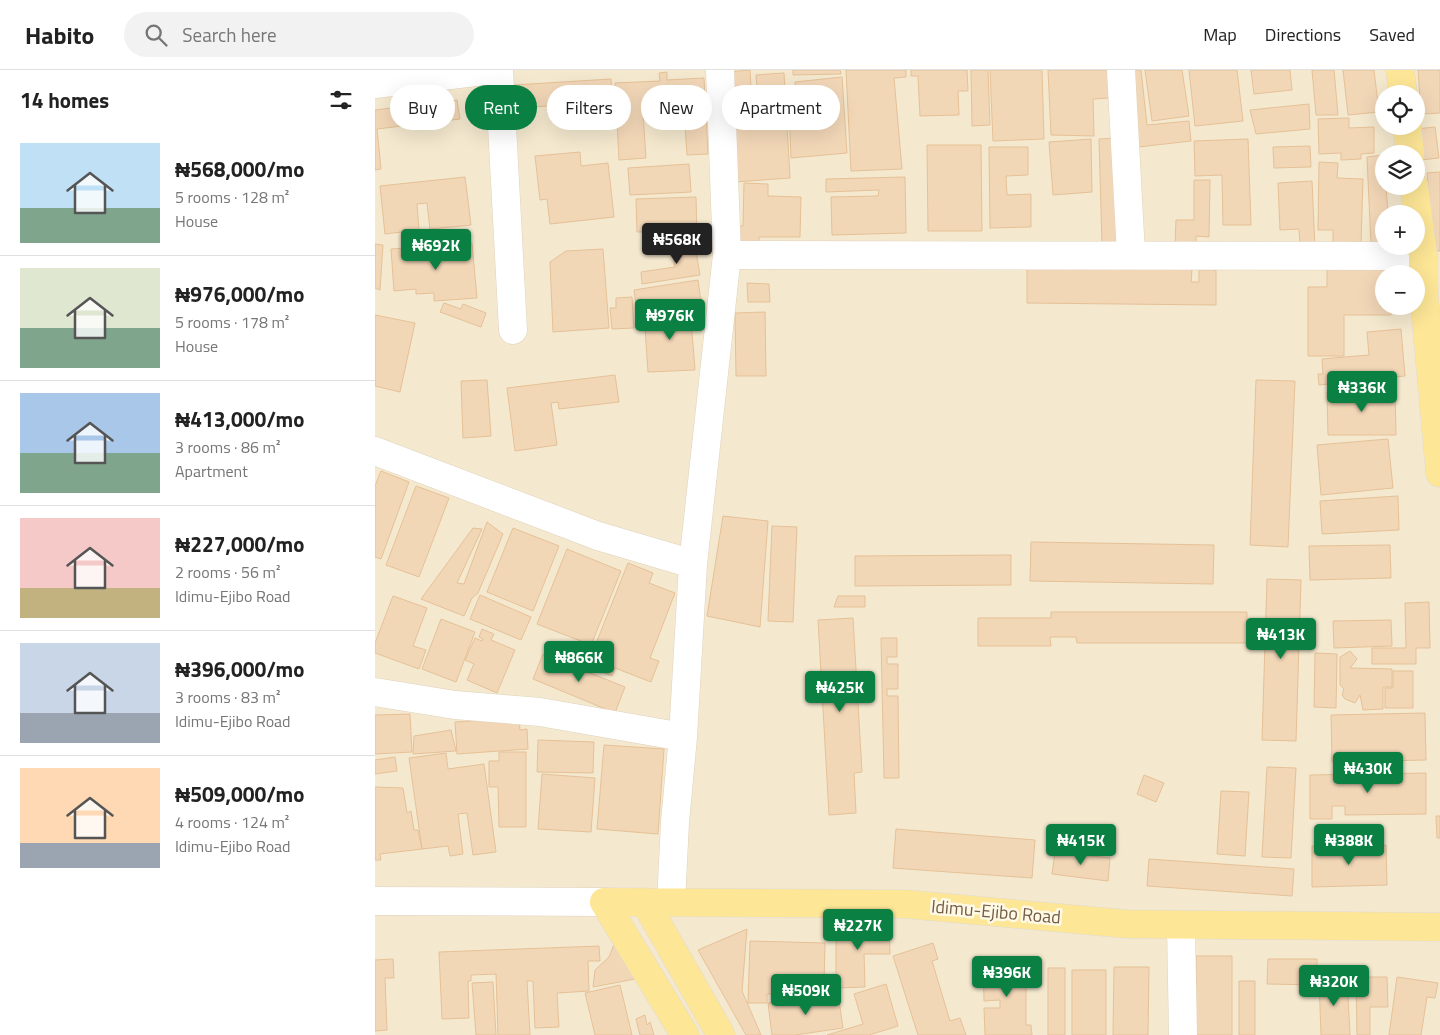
<!DOCTYPE html>
<meta charset="utf-8">
<style>
:root{--surface:#fff;--page:#f2f2f2;--text:#222;--muted:#767676;--line:#e0e0e0;--accent:#0b8043}
body{margin:0;font-family:"Titillium Web",sans-serif;background:var(--page);color:var(--text);height:100vh;display:flex;flex-direction:column;font-size:19px;white-space:nowrap}
*{box-sizing:border-box;margin:0}
p{font-size:16px;color:var(--muted)}
.icon{flex:none;width:28px;height:28px;fill:none;stroke:currentColor;stroke-width:2;stroke-linecap:round;stroke-linejoin:round}
.map{position:relative;flex:1;overflow:hidden}
.panel{display:flex;flex-direction:column;background:var(--surface);width:375px}
.panel>*{flex:none}
.hud{position:absolute;left:15px;top:15px;width:475px;height:45px;display:flex;gap:10px}
.fabs{position:absolute;left:1000px;top:15px;display:grid;gap:10px}
.fabs a{display:grid;place-items:center;width:50px;height:50px;border-radius:50%;background:var(--surface);box-shadow:0 5px 20px #0002;font-size:25px}
.price{position:absolute;translate:-50% -42px;padding:0 11px;border-radius:5px;background:var(--accent);color:#fff;font-size:16px;line-height:32px;filter:drop-shadow(0 1px 2px #0008)}
.price::after{content:'';position:absolute;left:50%;top:30px;width:15px;height:11px;margin-left:-8px;background:inherit;clip-path:polygon(0 0,100% 0,50% 100%)}
.price.active{background:#222;color:#fff}
ul{padding:0;list-style:none}
li{display:flex;align-items:center;gap:15px;height:125px;padding:0 20px}
li+li{border-top:1px solid var(--line)}
li span{display:grid;place-items:center;flex:none;width:140px;height:100px;border-radius:0px;color:#555}
li>.icon{margin-inline-start:auto}
span .icon{width:60px;height:60px;fill:#fffc;stroke-width:1}
li b{font-size:21px}
h2{display:flex;justify-content:space-between;align-items:center;height:60px;padding:0 20px;font-size:21px}
.tag{padding:0 18px;border-radius:22px;background:var(--surface);box-shadow:0 5px 20px #0002;font-size:18px;line-height:45px}
.tag.active{background:var(--accent);color:#fff}
header{display:flex;align-items:center;gap:30px;box-sizing:border-box;height:70px;padding:0 25px;background:var(--surface);border-bottom:1px solid var(--line)}
header strong{font-size:24px}
nav{display:flex;gap:28px;margin-inline-start:auto;font-size:18px}
.search{width:350px;height:45px;background:var(--page);display:flex;align-items:center;gap:12px;box-sizing:border-box;padding:0 18px;border-radius:28px;color:var(--muted);font-size:19px}
main{display:flex;flex:1;min-height:0}
.map>svg:first-child{display:block}
.residential{fill:#f4e8ce;fill-rule:evenodd}
.building{fill:#f2d7b7;stroke:#e5c197}
.lines{fill:none;stroke-linecap:round;stroke-linejoin:round}
.minor-casing{stroke:#e0d2bc;stroke-width:29}
.major-casing{stroke:#e0dbd7;stroke-width:29}
.minor{stroke:#fff;stroke-width:28}
.major{stroke:#fde696;stroke-width:28}
.labels{text-anchor:middle;stroke-width:5;stroke-linejoin:round;paint-order:stroke}
.street-label{font-size:18px;fill:#735d47;stroke:#fff9e6}
</style>
<header>
<strong>Habito</strong>
<div class="search"><svg class="icon" aria-label="search" viewBox="0 0 24 24"><circle cx="10" cy="10" r="6"/><path d="M15 15l6 6"/></svg>Search here</div>
<nav><a>Map</a><a>Directions</a><a>Saved</a></nav>
</header>
<main>
<section class="panel">
<h2>14 homes<svg class="icon" aria-label="filters" viewBox="0 0 24 24"><path d="M4 7h16M4 17h16"/><circle cx="9" cy="7" r="2"/><circle cx="15" cy="17" r="2"/></svg></h2>
<ul>
<li><span style="background:linear-gradient(#bfe0f5 65%,#7fa58c 0)"><svg class="icon" aria-label="home" viewBox="0 0 24 24"><path d="M3 11l9-7 9 7M6 9v11h12V9"/></svg></span><div><b>₦568,000/mo</b><p>5 rooms · 128 m²</p><p>House</p></div></li>
<li><span style="background:linear-gradient(#dfe7d0 60%,#7fa58c 0)"><svg class="icon" aria-label="home" viewBox="0 0 24 24"><path d="M3 11l9-7 9 7M6 9v11h12V9"/></svg></span><div><b>₦976,000/mo</b><p>5 rooms · 178 m²</p><p>House</p></div></li>
<li><span style="background:linear-gradient(#a9c7e8 60%,#7fa58c 0)"><svg class="icon" aria-label="home" viewBox="0 0 24 24"><path d="M3 11l9-7 9 7M6 9v11h12V9"/></svg></span><div><b>₦413,000/mo</b><p>3 rooms · 86 m²</p><p>Apartment</p></div></li>
<li><span style="background:linear-gradient(#f6c9c9 70%,#c2b280 0)"><svg class="icon" aria-label="home" viewBox="0 0 24 24"><path d="M3 11l9-7 9 7M6 9v11h12V9"/></svg></span><div><b>₦227,000/mo</b><p>2 rooms · 56 m²</p><p>Idimu-Ejibo Road</p></div></li>
<li><span style="background:linear-gradient(#c9d6e8 70%,#9aa5b1 0)"><svg class="icon" aria-label="home" viewBox="0 0 24 24"><path d="M3 11l9-7 9 7M6 9v11h12V9"/></svg></span><div><b>₦396,000/mo</b><p>3 rooms · 83 m²</p><p>Idimu-Ejibo Road</p></div></li>
<li><span style="background:linear-gradient(#ffd9b3 75%,#9aa5b1 0)"><svg class="icon" aria-label="home" viewBox="0 0 24 24"><path d="M3 11l9-7 9 7M6 9v11h12V9"/></svg></span><div><b>₦509,000/mo</b><p>4 rooms · 124 m²</p><p>Idimu-Ejibo Road</p></div></li>
</ul>
</section>
<div class="map">
<svg width="1065" height="965" viewBox="0 0 1065 965">
<rect width="100%" height="100%" fill="#fcf6e0"/>
<path class="residential" d="M0 0H1065V965H0ZM1009 24H1041V56H1009ZM1009 84H1041V116H1009ZM1009 144H1041V176H1009ZM1009 204H1041V236H1009Z"/>
<path class="building" d="M375 0 376 17H382L381 5 409 3 415 108 360 112 353 2Z
M418 0H465L466 4 418 5Z
M471 0H531V7L519 8 527 99 476 101Z
M536 0H592L593 21H583L584 45 545 46 543 6H536Z
M596 0H613L615 55 597 56Z
M615 0H667L669 69 618 71Z
M673 0H733L734 28 718 29 719 66 676 65Z
M754 0H766L772 55 814 51 816 71 763 77Z
M770 0H807L814 46 777 51Z
M814 0H862L868 51 820 56Z
M876 0H915L917 20 879 24Z
M937 0H959L963 45H941Z
M968 0H999L1004 42 973 45Z
M1043 0H1065V43L1046 44Z
M292 2V10L329 8 333 84 312 85 309 42 268 44 271 88 244 90 240 13 285 11 284 3Z
M467 7 472 83 416 88 414 39 422 33 420 12Z
M236 9 237 32 141 38 139 15Z
M82 30 85 49 2 59 6 99 0 100V40Z
M934 34 935 59 881 64 875 40Z
M974 48V58L999 57V83L986 84V89L966 90V83L944 84 943 49Z
M1060 57 1064 88 1046 90 1041 59Z
M743 68 746 175H727L724 69Z
M716 69 717 122 678 125 674 72Z
M873 69 876 155H848L847 105 820 106 819 71Z
M552 75H606L607 161H553Z
M935 76 936 97 899 98 898 77Z
M614 77H653V105L631 106 632 125 656 124V157L615 158Z
M205 82 206 96 233 93 239 147 175 154 172 129 165 130 160 86Z
M1008 85 1009 116H1011L1013 144H1009V174L996 175 992 87Z
M944 92 963 93 962 108 988 109 986 176H958V160H943Z
M314 94 316 122 255 125 253 98Z
M1065 102V181H1059L1052 103Z
M90 107 96 155 55 159 52 133 42 134 44 160 10 164 5 116Z
M530 107 531 163 457 165 456 127 503 126 504 120 451 122V109Z
M819 110H835L834 167 821 166V175H800L801 150H819Z
M937 111 940 178H925L924 159 905 160 903 113Z
M369 113 393 114V126L426 127 425 167H384V173H362L363 156H368Z
M321 127 322 166 308 167V161L262 162 261 129Z
M319 170 325 205 267 214 266 202 300 197 296 173Z
M97 173 102 228 59 231V223L41 224V219L19 221 16 179Z
M0 174 8 175 5 220 0 218Z
M228 179 234 258 178 262 175 192 191 181Z
M952 194H1016V204H1009V236H1016V245H969V286H933V217H952Z
M652 196 817 199 816 212H824V200H841V235L652 233Z
M323 210 326 232 262 242 259 220Z
M372 213 394 214 395 232H373Z
M257 227 259 258 237 259 235 238H241V228Z
M69 233 86 239 88 234 111 243 106 257 65 242Z
M315 238 320 300 273 302 269 244Z
M390 242 391 306H361L360 243Z
M0 245 40 253 25 322 0 316Z
M1026 259 1030 306 944 315 943 304H948L947 289 994 285 992 262Z
M240 305 244 332 184 339 183 332 176 333 182 375 140 381 132 318Z
M112 310 116 366 88 368 86 311Z
M881 310 920 311 913 477 875 475Z
M1020 321 1021 365H953L952 322Z
M1013 369 1018 418 946 425 942 375Z
M6 401 34 412 6 489 0 487V416Z
M41 416 74 428 44 507 11 495Z
M1023 426 1024 460 947 464 945 431Z
M348 446 393 451 385 557 332 546Z
M112 452 128 464 103 523 97 528 89 546 46 529 98 458 107 459 82 513 89 514Z
M397 456 422 457 418 552 393 551Z
M138 458 184 476 158 541 112 522Z
M656 472 839 475 838 514 655 511Z
M1015 475 1016 508 935 510 934 476Z
M192 479 246 501 216 575 162 554Z
M636 485V515L480 516V486Z
M253 493 278 503 274 513 300 523 275 588 284 591 276 612 240 598 237 606 212 596Z
M892 509 926 510 921 671 887 670Z
M105 525 156 547 146 570 95 549Z
M18 526 52 538 38 576 51 580 44 599 0 583V573Z
M463 526H490V537H459Z
M1054 532 1055 578H1041V594H997V578H1031L1030 533Z
M676 542H872V573H702L701 567H675L676 576H603V548H676Z
M478 548 487 702 479 703 481 743 454 745 443 550Z
M66 549 100 562 81 612 47 599Z
M1016 550 1017 576 959 578 958 551Z
M107 559 119 564 116 570 140 580 122 623 92 610 99 594 90 590 100 568 107 571 108 569 104 567Z
M506 568H522V587H512V594H523V619H512V626H523L524 708H509Z
M975 581 982 589 975 598 1017 599V617H1008V639L988 640 985 625 980 633 970 629 967 625 969 619 965 615V587Z
M940 583 962 584 961 638 939 637Z
M168 584 250 617 240 643 158 609Z
M1018 601H1038V638H1010V618H1018Z
M1050 643 1051 690 957 692 956 645Z
M35 644 37 682 0 684V645Z
M144 648 145 660 152 659 153 679 82 684 80 652Z
M76 660 81 681 38 684 39 666Z
M163 670 219 672 218 703 162 702Z
M229 675 289 679 283 764 222 759Z
M124 682H151V757H124L123 717H114V691H124Z
M71 683 73 699 109 694 121 782 98 785 92 743 83 744 88 784 75 786 73 776 47 779 34 688Z
M20 687 22 701 0 704V690Z
M892 697 921 698 916 788 887 787Z
M1051 703V744L970 745V736H957V749H935V705Z
M167 704 220 708 216 762 163 759Z
M769 705 789 713 781 732 762 724Z
M0 717 28 718 32 743 36 741 39 760H43L47 779 5 784 6 790H0Z
M846 721 874 722 870 786 842 784Z
M1061 746H1065V768H1062Z
M521 759 660 770 657 808 518 798Z
M1011 775 1012 815 937 817V776Z
M680 782 735 788 733 811 677 804Z
M774 789 919 799 917 826 772 816Z
M461 854H514L515 884H489L490 917 461 918Z
M372 859 367 921 386 965H371L323 880Z
M375 871 450 873 449 915 403 914V924H392V933H373Z
M240 872 265 908 218 917 220 900 234 887Z
M558 873 563 889 557 891 575 951 585 948 591 965H543L518 886Z
M224 876 225 891H213L214 921 182 923 184 957 160 958 158 911H152L155 965H123L121 904 96 905V911H93L94 948 67 949 64 882Z
M821 886H857V965H821Z
M18 889 19 908H10L12 960 0 961V890Z
M893 889H942V915L892 914Z
M655 891V911H651V955H656L657 965H610L609 938H625V930L609 931 608 892Z
M739 897H774L773 965H738Z
M673 898H690V965H673Z
M697 900H731V965H697Z
M972 907 975 965H946L944 909Z
M981 907H1012L1013 937H995V965H982Z
M1022 907 1063 913 1060 928 1052 927 1046 965H1014Z
M864 911H880V965H864Z
M118 912 121 965H101L97 913Z
M511 914 523 956 494 965H452L488 954 479 924Z
M245 915 257 965H220L210 923Z
M463 924 468 958 420 965H397L393 933Z
M270 945 272 955 275 952 279 965H265L261 949Z"/>
<g class="lines">
<g class="minor-casing">
<path id="minor" d="M124 0 138 260
M746 0 756 184
M0 14 117 0
M352 185 1048 186
M0 381 223 466 318 494
M0 622 80 635 165 642 308 667
M0 831 229 832
M296 832 300 752 308 667 318 494 352 185 345 0
M806 855 808 965"/>
</g>
<g class="major-casing">
<path id="major" d="M1025 0 1028 24
M1032 56 1035 84
M1039 116 1048 186V215L1065 403
M229 832 530 834 752 854 1065 857
M229 832 310 965
M270 832 346 965"/>
</g>
<use href="#minor" class="minor"/>
<use href="#major" class="major"/>
</g>
<g class="labels">
<g class="street-label">
<text transform="translate(621 842) rotate(5)" y="6">Idimu-Ejibo Road</text>
</g>
</g>
</svg>
<div class="fabs">
<a><svg class="icon" aria-label="locate" viewBox="0 0 24 24"><circle cx="12" cy="12" r="6"/><path d="M12 2v4M12 18v4M2 12h4M18 12h4"/></svg></a>
<a><svg class="icon" aria-label="layers" viewBox="0 0 24 24"><path d="M12 4l9 5-9 5-9-5zM3 14l9 5 9-5"/></svg></a>
<a>+</a>
<a>−</a>
</div>
<b class="price active" style="left:302px;top:195px">₦568K</b>
<b class="price" style="left:61px;top:201px">₦692K</b>
<b class="price" style="left:295px;top:271px">₦976K</b>
<b class="price" style="left:987px;top:343px">₦336K</b>
<b class="price" style="left:906px;top:590px">₦413K</b>
<b class="price" style="left:204px;top:613px">₦866K</b>
<b class="price" style="left:465px;top:643px">₦425K</b>
<b class="price" style="left:993px;top:724px">₦430K</b>
<b class="price" style="left:706px;top:796px">₦415K</b>
<b class="price" style="left:974px;top:796px">₦388K</b>
<b class="price" style="left:483px;top:881px">₦227K</b>
<b class="price" style="left:632px;top:928px">₦396K</b>
<b class="price" style="left:959px;top:937px">₦320K</b>
<b class="price" style="left:431px;top:946px">₦509K</b>
<div class="hud">
<a class="tag">Buy</a>
<a class="tag active">Rent</a>
<a class="tag">Filters</a>
<a class="tag">New</a>
<a class="tag">Apartment</a>
</div>
</div>
</main>
